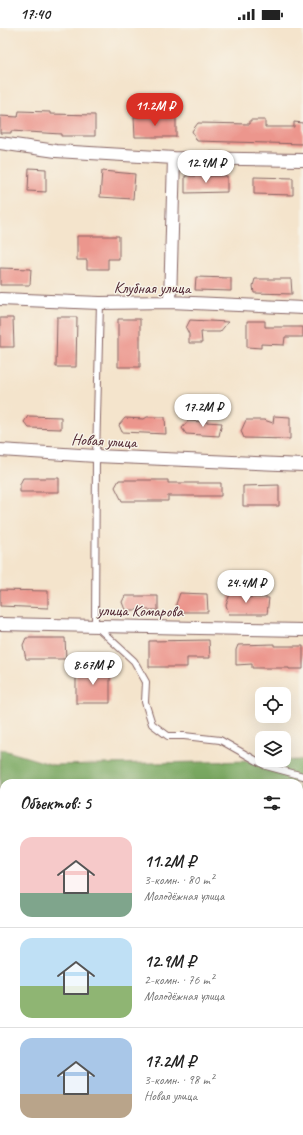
<!DOCTYPE html>
<html lang="ru">
<meta charset="utf-8">
<style>
:root{--surface:#fff;--page:#f6f6f6;--text:#222;--muted:#767676;--line:#e0e0e0;--accent:#d93025}
body{margin:0;font-family:Caveat,sans-serif;background:var(--page);color:var(--text);height:100vh;display:flex;flex-direction:column;font-size:15px;white-space:nowrap}
*{box-sizing:border-box;margin:0}
p{font-size:13px;color:var(--muted)}
.icon{flex:none;width:22px;height:22px;fill:none;stroke:currentColor;stroke-width:2;stroke-linecap:round;stroke-linejoin:round}
.map{position:relative;flex:1;overflow:hidden}
.details{position:absolute;left:0px;top:751px;width:303px;height:356px;display:flex;flex-direction:column;background:var(--surface);border-radius:12px 12px 0 0;box-shadow:0 4px 16px #0002}
.details>*{flex:none}
.fabs{position:absolute;left:255px;top:659px;display:grid;gap:8px}
.fabs a{display:grid;place-items:center;width:36px;height:36px;border-radius:8px;background:var(--surface);box-shadow:0 4px 16px #0002;font-size:20px}
.price{position:absolute;translate:-50% -34px;padding:0 9px;border-radius:14px;background:#fff;color:#222;font-size:13px;line-height:26px;filter:drop-shadow(0 1px 2px #0008)}
.price::after{content:'';position:absolute;left:50%;top:24px;width:12px;height:9px;margin-left:-6px;background:inherit;clip-path:polygon(0 0,100% 0,50% 100%)}
.price.selected{background:var(--accent);color:#fff}
ul{padding:0;list-style:none}
li{display:flex;align-items:center;gap:12px;height:100px;padding:0 20px}
li+li{border-top:1px solid var(--line)}
li span{display:grid;place-items:center;flex:none;width:112px;height:80px;border-radius:12px;color:#555}
li>.icon{margin-inline-start:auto}
span .icon{width:48px;height:48px;fill:#fffc;stroke-width:1}
li b{font-size:17px}
h2{display:flex;justify-content:space-between;align-items:center;height:48px;padding:0 20px;font-size:17px}
.status{display:flex;justify-content:space-between;align-items:center;height:28px;padding:0 20px;background:var(--surface);direction:ltr}
.status svg{height:11px;fill:currentColor}
.map>svg:first-child{display:block}
.forest{fill:#7aa962;stroke:#626446}
.building{fill:#ec968d}
.lines{fill:none;stroke-linecap:round;stroke-linejoin:round}
.service-casing{stroke:#866463;stroke-width:8}
.minor-casing{stroke:#866463;stroke-width:14}
.service{stroke:#fff;stroke-width:6}
.minor{stroke:#fff;stroke-width:12}
.labels{text-anchor:middle;stroke-width:3;stroke-linejoin:round;paint-order:stroke}
.street-label{font-size:16px;fill:#4a1f2b;stroke:#f7f3e8}
</style>
<div class="status"><b>17:40</b><svg viewBox="0 0 49 12"><path d="M0 12V9h3v3zM5 12V6h3v6zM10 12V3h3v9zM15 12V0h3v12zM26 1h20v11H26zM47 4h2v5h-2z"/></svg></div>
<div class="map">
<svg width="303" height="1107" viewBox="0 0 303 1107">
<rect width="100%" height="100%" fill="#f7f3e8"/>
<filter id="ink" filterUnits="userSpaceOnUse"><feTurbulence type="fractalNoise" baseFrequency=".025" numOctaves="2"/><feDisplacementMap in="SourceGraphic" scale="8" xChannelSelector="R" yChannelSelector="G"/><feConvolveMatrix kernelMatrix="1 2 1 2 8 2 1 2 1" color-interpolation-filters="sRGB"/></filter>
<filter id="wash" filterUnits="userSpaceOnUse"><feTurbulence type="fractalNoise" baseFrequency=".012" numOctaves="4" result="noise"/><feDisplacementMap in="SourceGraphic" scale="16" xChannelSelector="R" yChannelSelector="G"/><feGaussianBlur stdDeviation="0.9" result="paint"/><feColorMatrix in="noise" values="0 0 0 0 0 0 0 0 0 0 0 0 0 0 0 0 0 1.4 0 .05"/><feComposite in="paint" operator="in"/></filter>
<g filter="url(#wash)">
<rect width="100%" height="100%" fill="#f4e4cc"/>
<path class="forest" d="M0 721 53 737 303 732V1107H120V1103H299V755H4V906L0 902Z"/>
<g id="blocks">
<path class="building" d="M19 83 50 84V86L95 87V108H61V106L11 103V105H0V88L18 89Z
M176 88V109H135L134 89Z
M250 92H265V99H294V94L303 95V116L197 113 192 103 198 95 250 96Z
M29 140 46 141V164L28 163Z
M102 143 135 146 133 171 100 169Z
M185 148H227V164L185 165Z
M254 149 293 150V167L254 166Z
M77 208H119V231H108V241H87V232H77Z
M0 240 31 241 30 257H0Z
M196 249 231 250V263L195 262Z
M255 251H291L292 266 254 265 253 258Z
M57 289H77L76 339H56Z
M0 290H13L14 319H0Z
M118 291H140V339H118Z
M190 292 228 294 220 304H201L202 315H189V306L186 300Z
M247 293H265V299H303V309H285L284 317 261 316V320L247 319Z
M28 388 61 389V401L29 400 24 394Z
M274 388 290 389V411L244 410 241 403 246 392H264L273 395Z
M147 389H165L166 406 122 404 119 397 125 390 144 391Z
M188 393 222 395 219 408 186 406 182 400Z
M23 450H59V464H20V456Z
M119 452H168V455H221V468H168V473H122L115 459Z
M279 457V478H243V458Z
M0 562 48 563V580L0 578Z
M231 563H244V569L269 570 267 586H229L226 577Z
M180 565 207 566 208 584H179L176 576Z
M125 568H158V582H125L122 574Z
M26 610H65L66 631H26L23 617Z
M209 612 210 630H187V639H149V613Z
M274 616V618H303V641H289V640H252V636L236 637V622L238 617Z
M76 640H110V675H76Z"/>
</g>
</g>
<g filter="url(#ink)">
<use href="#blocks" fill-opacity="0" stroke="#866463" stroke-width="1"/>
<g class="lines">
<g class="service-casing">
<path id="service" d="M100 275 96 428 95 597 134 633 146 654 145 674 152 696 168 708H184L220 712 266 738 303 748"/>
</g>
<g class="minor-casing">
<path id="minor" d="M0 115 56 123 174 130 303 132
M0 271 100 275 170 274 303 280
M170 274 174 130
M0 422 96 428 303 437
M0 596 303 602"/>
</g>
<use href="#service" class="service"/>
<use href="#minor" class="minor"/>
</g>
</g>
<g class="labels">
<g class="street-label">
<text x="152" y="265">Клубная улица</text>
<text transform="translate(104 412) rotate(3)" y="6">Новая улица</text>
<text transform="translate(140 582) rotate(1)" y="6">улица Комарова</text>
</g>
</g>
</svg>
<div class="fabs">
<a><svg class="icon" aria-label="locate" viewBox="0 0 24 24"><circle cx="12" cy="12" r="6"/><path d="M12 2v4M12 18v4M2 12h4M18 12h4"/></svg></a>
<a><svg class="icon" aria-label="layers" viewBox="0 0 24 24"><path d="M12 4l9 5-9 5-9-5zM3 14l9 5 9-5"/></svg></a>
</div>
<b class="price selected" style="left:155px;top:99px">11.2M ₽</b>
<b class="price" style="left:206px;top:156px">12.9M ₽</b>
<b class="price" style="left:203px;top:400px">17.2M ₽</b>
<b class="price" style="left:246px;top:576px">24.4M ₽</b>
<b class="price" style="left:93px;top:658px">8.67M ₽</b>
<section class="details">
<h2>Объектов: 5<svg class="icon" aria-label="filters" viewBox="0 0 24 24"><path d="M4 7h16M4 17h16"/><circle cx="9" cy="7" r="2"/><circle cx="15" cy="17" r="2"/></svg></h2>
<ul>
<li><span style="background:linear-gradient(#f6c9c9 70%,#7fa58c 0)"><svg class="icon" aria-label="home" viewBox="0 0 24 24"><path d="M3 11l9-7 9 7M6 9v11h12V9"/></svg></span><div><b>11.2M ₽</b><p>3-комн. · 80 m²</p><p>Молодёжная улица</p></div></li>
<li><span style="background:linear-gradient(#bfe0f5 60%,#8fb573 0)"><svg class="icon" aria-label="home" viewBox="0 0 24 24"><path d="M3 11l9-7 9 7M6 9v11h12V9"/></svg></span><div><b>12.9M ₽</b><p>2-комн. · 76 m²</p><p>Молодёжная улица</p></div></li>
<li><span style="background:linear-gradient(#a9c7e8 70%,#b9a48a 0)"><svg class="icon" aria-label="home" viewBox="0 0 24 24"><path d="M3 11l9-7 9 7M6 9v11h12V9"/></svg></span><div><b>17.2M ₽</b><p>3-комн. · 98 m²</p><p>Новая улица</p></div></li>
</ul>
</section>
</div>
